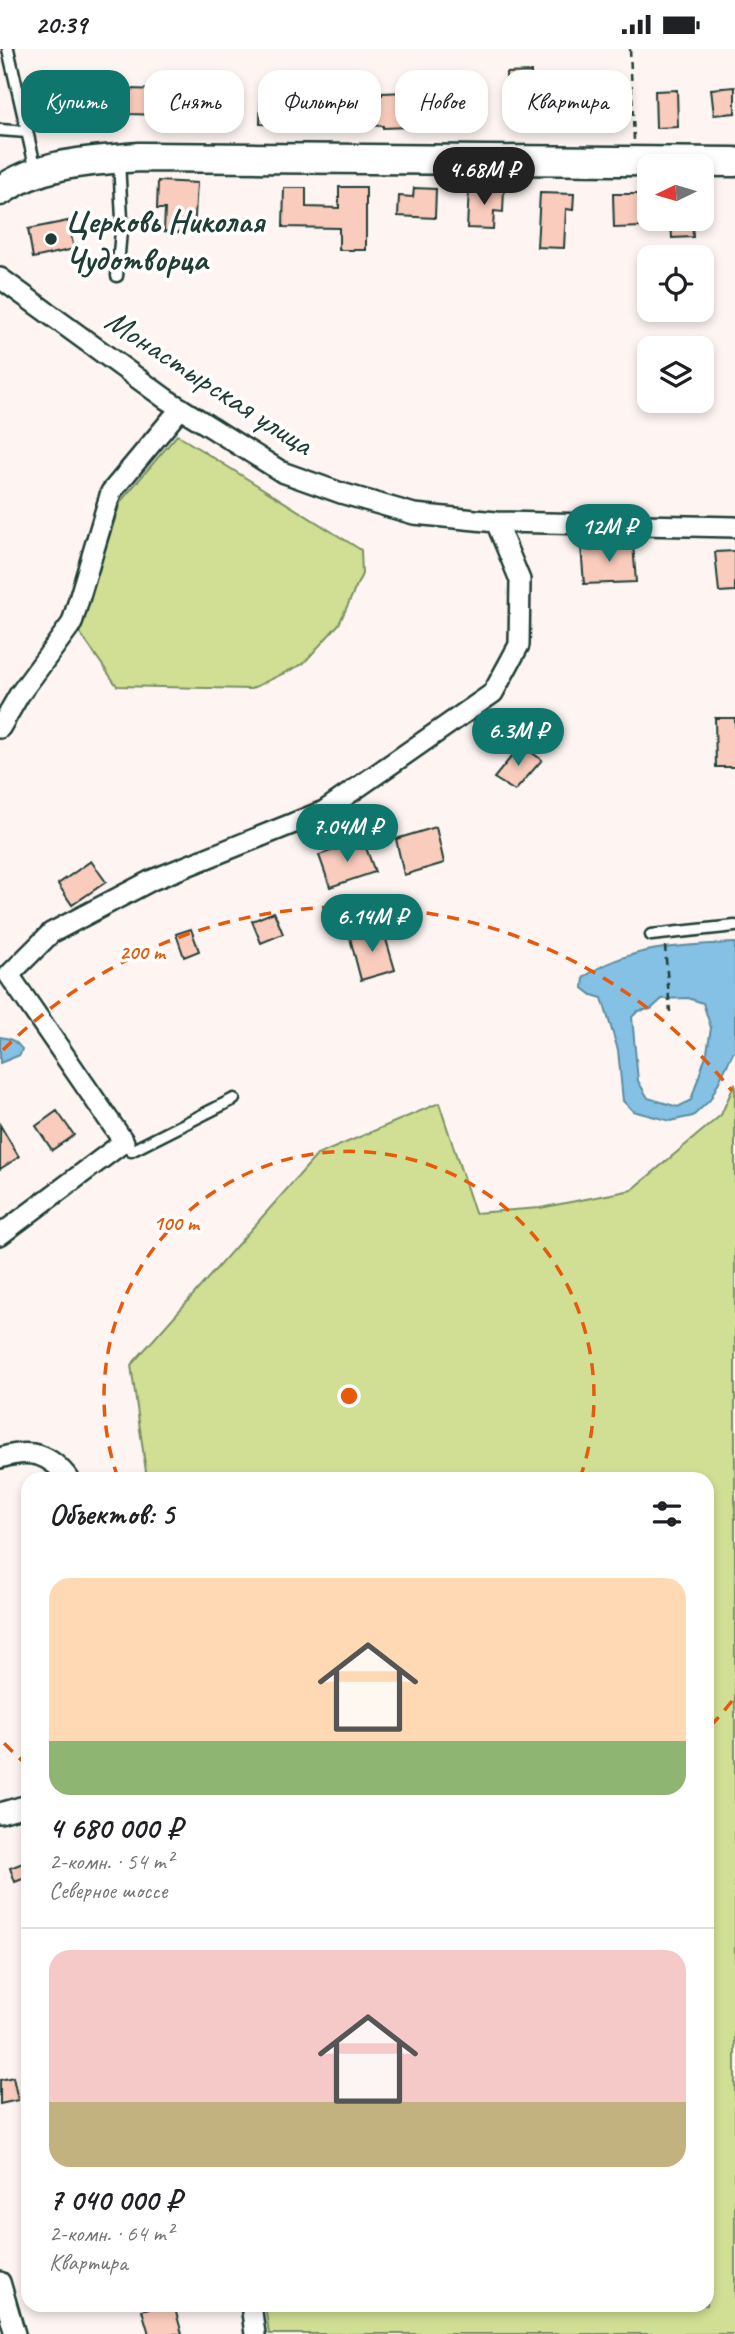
<!DOCTYPE html>
<html lang="ru">
<meta charset="utf-8">
<style>
:root{--surface:#fff;--page:#f2f2f2;--text:#202124;--muted:#757577;--line:#e0e0e0;--accent:#0f766e}
body{margin:0;font-family:Caveat,sans-serif;background:var(--page);color:var(--text);height:100vh;display:flex;flex-direction:column;font-size:26px;white-space:nowrap}
*{box-sizing:border-box;margin:0}
p{font-size:23px;color:var(--muted)}
.icon{flex:none;width:38px;height:38px;fill:none;stroke:currentColor;stroke-width:2;stroke-linecap:round;stroke-linejoin:round}
.map{position:relative;flex:1;overflow:hidden}
.drawer{position:absolute;left:21px;top:1423px;width:693px;height:840px;display:flex;flex-direction:column;background:var(--surface);border-radius:21px;box-shadow:0 4px 10px #0003}
.drawer>*{flex:none}
.hud{position:absolute;left:21px;top:21px;width:693px;height:63px;display:flex;gap:14px}
.needle{width:46px;rotate:265deg}
.fabs{position:absolute;left:637px;top:105px;display:grid;gap:14px}
.fabs a{display:grid;place-items:center;width:77px;height:77px;border-radius:14px;background:var(--surface);box-shadow:0 4px 10px #0003;font-size:35px}
.price{position:absolute;translate:-50% -60px;padding:0 16px;border-radius:24px;background:var(--accent);color:#fff;font-size:23px;line-height:46px;filter:drop-shadow(0 2px 4px #0008)}
.price::after{content:'';position:absolute;left:50%;top:42px;width:21px;height:16px;margin-left:-10px;background:inherit;clip-path:polygon(0 0,100% 0,50% 100%)}
.price.current{background:#222;color:#fff}
ul{padding:0;list-style:none}
li{display:grid;align-content:center;gap:14px;height:371px;padding:0 28px}
li+li{border-top:2px solid var(--line)}
li span{display:grid;place-items:center;height:217px;border-radius:21px;color:#555}
li>.icon{margin-inline-start:auto}
span .icon{width:126px;height:126px;fill:#fffc;stroke-width:1}
li b{font-size:30px}
h2{display:flex;justify-content:space-between;align-items:center;height:84px;padding:0 28px;font-size:30px}
.chip{padding:0 24px;border-radius:21px;background:var(--surface);box-shadow:0 4px 10px #0003;font-size:24px;line-height:63px}
.chip.current{background:var(--accent);color:#fff}
.status{display:flex;justify-content:space-between;align-items:center;height:49px;padding:0 35px;background:var(--surface);direction:ltr}
.status svg{height:19px;fill:currentColor}
.map>svg:first-child{display:block}
.green{fill:#d0df93;stroke:#788e64;stroke-width:2}
.water{fill:#84c1e4;stroke:#5c8c9e;stroke-width:2;fill-rule:evenodd}
.building{fill:#faccbd;stroke:#1f3d34;stroke-width:2}
.lines{fill:none;stroke-linecap:round;stroke-linejoin:round}
.service-casing{stroke:#1f3d34;stroke-width:15}
.minor-casing{stroke:#1f3d34;stroke-width:24}
.secondary-casing{stroke:#1f3d34;stroke-width:33}
.path{stroke:#1f3d34;stroke-width:2.5;stroke-dasharray:7 5;stroke-linecap:butt}
.service{stroke:#fff;stroke-width:10}
.minor{stroke:#fff;stroke-width:19}
.secondary{stroke:#fff;stroke-width:28}
.ring{fill:none;stroke:#e8590c;stroke-width:3.5;stroke-dasharray:12 9}
.poi-dot{fill:#1f3d34;stroke:#fff;stroke-width:2.5}
.labels{text-anchor:middle;stroke-width:7;stroke-linejoin:round;paint-order:stroke}
.poi-label{font-size:33px;font-weight:bold;fill:#1f3d34;stroke:#fff;text-anchor:start}
.street-label{font-size:33px;fill:#1f3d34;stroke:#fff}
.centre{fill:#e8590c;stroke:#fff;stroke-width:3.5}
.ring-label{font-size:21px;text-anchor:middle;font-weight:bold;fill:#e8590c;stroke:#fff;stroke-width:7;stroke-linejoin:round;paint-order:stroke}
</style>
<div class="status"><b>20:39</b><svg viewBox="0 0 49 12"><path d="M0 12V9h3v3zM5 12V6h3v6zM10 12V3h3v9zM15 12V0h3v12zM26 1h20v11H26zM47 4h2v5h-2z"/></svg></div>
<div class="map">
<svg width="735" height="2285" viewBox="0 0 735 2285">
<rect width="100%" height="100%" fill="#fef5f2"/>
<filter id="ink" filterUnits="userSpaceOnUse"><feTurbulence type="fractalNoise" baseFrequency=".0143" numOctaves="2"/><feDisplacementMap in="SourceGraphic" scale="14" xChannelSelector="R" yChannelSelector="G"/><feConvolveMatrix kernelMatrix="1 2 1 2 8 2 1 2 1" color-interpolation-filters="sRGB"/></filter>
<g filter="url(#ink)">
<path class="green" d="M177 386 361 501 362 525 339 575 303 615 251 640 117 637 78 581 121 452Z
M735 1034V2285H269L265 2256H707V1430H147L131 1316 317 1106 439 1054 475 1164 540 1159 632 1141 721 1066Z"/>
<path class="water" d="M735 894V1000L710 1051 693 1067 670 1072 633 1062 623 1052 618 1001 602 949 592 946 583 939 584 928C629 897 683 896 735 894ZM688 949 703 954 711 979 707 1003 691 1051 678 1058 648 1049 638 1032 632 968 638 962 651 960 662 950Z
M0 988C10 989 16 992 22 1000L20 1006 0 1014Z"/>
<path class="building" d="M531 23 532 70 507 71 506 24Z
M234 34 237 74 199 77 196 38Z
M261 37 308 38V43L382 46V44L408 43 409 78 383 79V77L307 74V76L260 75Z
M735 38V64L714 66 711 40Z
M128 40 163 41V66L128 65Z
M677 41 678 78 656 79 655 42Z
M600 42 601 77H579V61L569 62 568 43Z
M460 53 462 71 445 73 443 55Z
M158 132 197 134 194 184 164 182 165 160H157Z
M339 138H366V201H339V179L283 178 284 139H306V158L339 159Z
M414 139 436 140 435 169 398 167 399 147 413 148Z
M469 139 504 141 503 163 494 162 493 180 467 179Z
M540 144 574 145 573 161 566 160 564 199 537 198Z
M613 145H642L643 178 614 179Z
M671 170H692L693 188 672 189Z
M68 172 74 200 33 209 28 180Z
M633 495 636 533 584 535 581 497Z
M735 502V542L719 543 715 503Z
M715 669H735V718H716Z
M521 696 542 711 515 742 494 729Z
M436 778 444 814 404 826 396 790Z
M363 791 375 823 330 838 319 806Z
M91 812 106 833 72 856 58 835Z
M274 863 283 885 261 894 252 872Z
M191 880 199 902 184 908 176 885Z
M383 880 395 921 361 931 350 889Z
M57 1062 74 1086 52 1101 36 1077Z
M0 1076 19 1108 0 1120Z
M28 1812V1828L15 1833 10 1819Z
M13 2028 18 2051 0 2055V2031Z
M160 2256H174L182 2285H149L142 2261Z"/>
<g class="lines">
<g class="service-casing">
<path id="service" d="M8 0 36 121
M0 81 27 83
M117 227 122 171 119 111
M651 886 735 877
M124 1093 131 1102 234 1050"/>
</g>
<g class="minor-casing">
<path id="minor" d="M0 229 166 350 282 423 341 444 414 465 496 473 735 478
M0 679 19 646 72 574 111 443 181 359
M0 1186 124 1093 9 926 51 884 152 831 324 762 493 644 519 596 520 531 496 473
M0 1409C31 1399 50 1405 69 1430
M0 1764 28 1756
M0 2233 15 2285
M251 2256 255 2285"/>
</g>
<g class="secondary-casing">
<path id="secondary" d="M0 142C41 113 91 112 139 108L735 113"/>
</g>
<path class="path" d="M630 0 634 91
M665 897 670 963"/>
<use href="#service" class="service"/>
<use href="#minor" class="minor"/>
<use href="#secondary" class="secondary"/>
</g>
</g>
<g class="ring">
<path d="M118 1429A245 245 0 1 1 580 1429"/>
<path d="M732 1652A490 490 0 0 1 707 1681M28 1717A490 490 0 0 1 3 1693M3 1001A490 490 0 0 1 732 1042"/>
</g>
<circle class="poi-dot" cx="51" cy="190" r="7"/>
<g class="labels">
<g class="poi-label">
<text x="65" y="183">Церковь Николая<tspan x="65" dy="38">Чудотворца</tspan></text>
</g>
<g class="street-label">
<text transform="translate(210 332) rotate(33)" y="12">Монастырская улица</text>
</g>
</g>
<circle cx="349" cy="1347" r="10" class="centre"/>
<g class="ring-label">
<text x="142" y="910">200 m</text>
<text x="176" y="1181">100 m</text>
</g>
</svg>
<div class="fabs">
<a><svg class="needle" viewBox="-14 -14 28 28"><path d="M0-13l5 13h-10z" fill="#e53935"/><path d="M0 13l5-13h-10z" fill="#757577"/></svg></a>
<a><svg class="icon" aria-label="locate" viewBox="0 0 24 24"><circle cx="12" cy="12" r="6"/><path d="M12 2v4M12 18v4M2 12h4M18 12h4"/></svg></a>
<a><svg class="icon" aria-label="layers" viewBox="0 0 24 24"><path d="M12 4l9 5-9 5-9-5zM3 14l9 5 9-5"/></svg></a>
</div>
<b class="price current" style="left:484px;top:158px">4.68M ₽</b>
<b class="price" style="left:609px;top:515px">12M ₽</b>
<b class="price" style="left:518px;top:719px">6.3M ₽</b>
<b class="price" style="left:347px;top:815px">7.04M ₽</b>
<b class="price" style="left:372px;top:905px">6.14M ₽</b>
<div class="hud">
<a class="chip current">Купить</a>
<a class="chip">Снять</a>
<a class="chip">Фильтры</a>
<a class="chip">Новое</a>
<a class="chip">Квартира</a>
</div>
<section class="drawer">
<h2>Объектов: 5<svg class="icon" aria-label="filters" viewBox="0 0 24 24"><path d="M4 7h16M4 17h16"/><circle cx="9" cy="7" r="2"/><circle cx="15" cy="17" r="2"/></svg></h2>
<ul>
<li><span style="background:linear-gradient(#ffd9b3 75%,#8fb573 0)"><svg class="icon" aria-label="home" viewBox="0 0 24 24"><path d="M3 11l9-7 9 7M6 9v11h12V9"/></svg></span><div><b>4 680 000 ₽</b><p>2-комн. · 54 m²</p><p>Северное шоссе</p></div></li>
<li><span style="background:linear-gradient(#f6c9c9 70%,#c2b280 0)"><svg class="icon" aria-label="home" viewBox="0 0 24 24"><path d="M3 11l9-7 9 7M6 9v11h12V9"/></svg></span><div><b>7 040 000 ₽</b><p>2-комн. · 64 m²</p><p>Квартира</p></div></li>
</ul>
</section>
</div>
